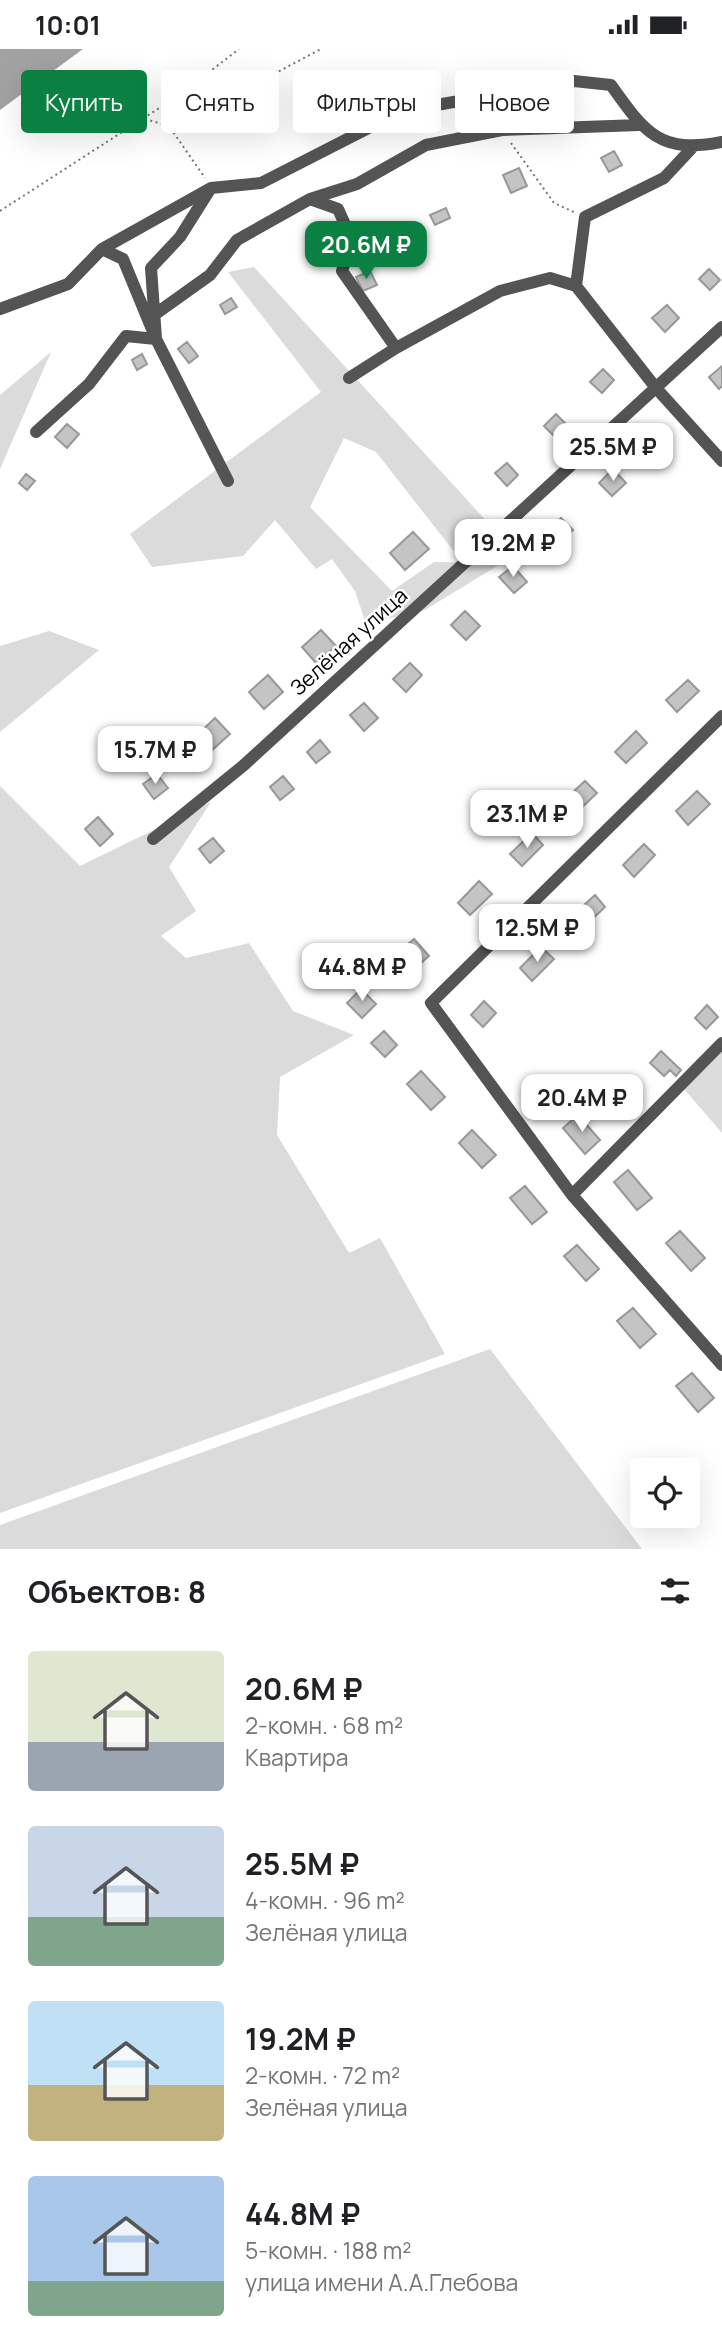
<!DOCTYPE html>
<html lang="ru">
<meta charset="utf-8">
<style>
:root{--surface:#fff;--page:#f2f2f2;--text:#202124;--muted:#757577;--accent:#0b8043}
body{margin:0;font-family:Manrope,sans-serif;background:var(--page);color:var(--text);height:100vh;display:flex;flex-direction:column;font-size:26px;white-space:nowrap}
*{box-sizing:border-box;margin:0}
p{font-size:23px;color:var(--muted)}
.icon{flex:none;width:38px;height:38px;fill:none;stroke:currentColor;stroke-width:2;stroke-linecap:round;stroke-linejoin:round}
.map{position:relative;height:1500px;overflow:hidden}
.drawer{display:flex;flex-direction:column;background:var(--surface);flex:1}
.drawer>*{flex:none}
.hud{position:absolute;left:21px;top:21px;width:681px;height:63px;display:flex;gap:14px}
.tools{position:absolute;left:630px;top:1409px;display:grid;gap:14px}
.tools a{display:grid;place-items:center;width:70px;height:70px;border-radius:7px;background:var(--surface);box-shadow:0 7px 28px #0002;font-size:35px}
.price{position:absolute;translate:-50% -60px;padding:0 16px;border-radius:14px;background:#fff;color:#222;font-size:23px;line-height:46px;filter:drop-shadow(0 2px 4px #0008)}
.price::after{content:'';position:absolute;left:50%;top:42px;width:21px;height:16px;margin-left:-10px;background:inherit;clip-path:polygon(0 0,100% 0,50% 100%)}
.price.current{background:var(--accent);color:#fff}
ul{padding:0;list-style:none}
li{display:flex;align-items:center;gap:21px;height:175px;padding:0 28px}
li span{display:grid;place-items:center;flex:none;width:196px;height:140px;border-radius:7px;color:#555}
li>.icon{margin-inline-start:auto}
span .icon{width:84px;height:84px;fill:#fffc;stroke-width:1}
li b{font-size:30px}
h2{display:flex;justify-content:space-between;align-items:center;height:84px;padding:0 28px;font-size:30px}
.tag{padding:0 24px;border-radius:7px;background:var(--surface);box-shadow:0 7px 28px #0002;font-size:24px;line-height:63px}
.tag.current{background:var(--accent);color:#fff}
.status{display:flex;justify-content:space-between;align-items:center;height:49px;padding:0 35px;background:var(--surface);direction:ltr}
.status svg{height:19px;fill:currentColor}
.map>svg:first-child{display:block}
.green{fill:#dbdbdb}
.water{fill:#a2a2a2}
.building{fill:#c4c4c4;stroke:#989898;stroke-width:2}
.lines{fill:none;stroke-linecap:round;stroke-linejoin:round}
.path{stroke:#767676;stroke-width:2;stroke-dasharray:2 3.5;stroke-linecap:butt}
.minor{stroke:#545454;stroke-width:12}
.labels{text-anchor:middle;stroke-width:5;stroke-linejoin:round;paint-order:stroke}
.street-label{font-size:21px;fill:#000;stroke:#fff}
</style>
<div class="status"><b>10:01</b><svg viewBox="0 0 49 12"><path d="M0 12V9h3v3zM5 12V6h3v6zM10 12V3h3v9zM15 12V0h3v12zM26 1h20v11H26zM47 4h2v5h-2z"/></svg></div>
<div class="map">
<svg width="722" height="1500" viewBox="0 0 722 1500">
<rect width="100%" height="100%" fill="#fff"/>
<path class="green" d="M254 218 491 477 495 495 456 505 376 403 344 389 310 458 392 542 434 513 502 514 425 561 366 575 355 542 332 510 316 520 275 471 243 507 152 518 130 485 321 343 228 223Z
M51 303 0 420V346Z
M49 582 99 601 0 683V597Z
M0 737 80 817 211 753 169 818 196 862 161 887 186 909 249 894 293 962 354 986 280 1028 277 1086 349 1204 380 1189 445 1305 0 1464Z
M722 1002V1084L684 1040Z
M490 1300 642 1500H0V1476Z"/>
<path class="water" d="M0 0H83L0 61Z"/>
<path class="building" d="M614 102 622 116 609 123 601 109Z
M519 119 527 137 511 144 503 126Z
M446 159 450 169 435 176 430 166Z
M709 220 720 231 710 241 699 230Z
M370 222 377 236 363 242 356 228Z
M231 249 237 258 225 265 220 256Z
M667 256 679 269 665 283 652 269Z
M187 293 198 307 189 314 178 300Z
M142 305 147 315 137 321 132 311Z
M722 317V337L719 340 709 328Z
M603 320 614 331 602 344 590 333Z
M556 365 568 377 556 389 544 377Z
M67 375 79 385 67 399 55 388Z
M658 377 670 389 655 403 643 391Z
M507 414 518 426 507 437 495 424Z
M613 420 626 434 612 447 599 434Z
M26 425 35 432 27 441 19 434Z
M561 469 573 481 562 492 550 480Z
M413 483 429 500 405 521 390 504Z
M513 517 527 533 514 544 499 528Z
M465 562 480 577 466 591 451 576Z
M321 581 336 597 316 614 302 598Z
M410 614 422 626 406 643 393 630Z
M268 626 283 643 264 660 249 643Z
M688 631 699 642 677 663 666 651Z
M364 654 378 669 364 682 350 666Z
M215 669 230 685 210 703 196 687Z
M636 682 647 694 626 714 615 703Z
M320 691 330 703 316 714 307 703Z
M157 725 168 739 154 750 143 735Z
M283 727 294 740 280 751 270 738Z
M585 732 597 744 575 765 563 752Z
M697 742 710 755 688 776 676 762Z
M98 768 113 785 100 797 85 780Z
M532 784 543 796 522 817 510 805Z
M213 789 224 802 210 814 199 800Z
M644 795 655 806 634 828 623 816Z
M479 832 492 845 470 866 458 854Z
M595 846 605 858 583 879 572 867Z
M414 890 429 907 412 922 396 905Z
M541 898 554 910 532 932 520 919Z
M361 940 376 955 362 969 347 954Z
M484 952 496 964 483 978 471 966Z
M707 956 718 968 706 980 695 969Z
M384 982 397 996 385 1008 371 994Z
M661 1002 681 1021 676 1027 670 1021 664 1027 650 1014Z
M421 1022 445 1048 431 1061 407 1035Z
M578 1066 600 1091 585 1105 563 1079Z
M472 1081 496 1106 482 1119 459 1094Z
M628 1121 652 1149 637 1161 614 1133Z
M525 1137 547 1163 532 1175 510 1149Z
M680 1182 705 1209 691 1222 666 1194Z
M577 1196 599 1220 586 1232 564 1207Z
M633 1259 656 1285 640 1299 617 1272Z
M692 1324 714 1349 698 1363 676 1337Z"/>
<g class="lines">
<path class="path" d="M182 44 239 0
M145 70 169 77 205 129
M511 94 554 154 574 163
M0 162 181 45H236L321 0"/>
<path class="minor" d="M692 99 664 129 585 168 576 237 656 339 722 412
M310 150 338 160 352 191 342 222 396 299 500 242 550 229 576 237
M102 200 123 210 156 290 228 432
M0 260 68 235 102 200 211 139 261 134 402 62 574 32 611 36C645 84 660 105 722 93
M154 266 210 226 237 191 310 150 357 135 426 96 502 81 639 76
M349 329 396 299
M36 383 89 335 126 287 156 290 151 219 180 188 209 142
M722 667 431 954 572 1146 722 1316
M153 790 244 716 722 278
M572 1146 722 994"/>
</g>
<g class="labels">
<g class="street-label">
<text transform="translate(349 593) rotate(-42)" y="7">Зелёная улица</text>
</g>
</g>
</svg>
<div class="tools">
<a><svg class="icon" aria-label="locate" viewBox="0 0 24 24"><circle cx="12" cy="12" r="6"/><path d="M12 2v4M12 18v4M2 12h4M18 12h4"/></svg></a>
</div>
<b class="price current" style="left:366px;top:232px">20.6M ₽</b>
<b class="price" style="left:613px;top:434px">25.5M ₽</b>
<b class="price" style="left:513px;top:530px">19.2M ₽</b>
<b class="price" style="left:155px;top:737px">15.7M ₽</b>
<b class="price" style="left:527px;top:801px">23.1M ₽</b>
<b class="price" style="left:537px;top:915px">12.5M ₽</b>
<b class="price" style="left:362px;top:954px">44.8M ₽</b>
<b class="price" style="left:582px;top:1085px">20.4M ₽</b>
<div class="hud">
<a class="tag current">Купить</a>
<a class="tag">Снять</a>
<a class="tag">Фильтры</a>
<a class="tag">Новое</a>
</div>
</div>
<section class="drawer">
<h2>Объектов: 8<svg class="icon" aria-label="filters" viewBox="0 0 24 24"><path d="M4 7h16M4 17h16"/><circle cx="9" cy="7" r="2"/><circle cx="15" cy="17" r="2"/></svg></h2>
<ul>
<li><span style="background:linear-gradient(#dfe7d0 65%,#9aa5b1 0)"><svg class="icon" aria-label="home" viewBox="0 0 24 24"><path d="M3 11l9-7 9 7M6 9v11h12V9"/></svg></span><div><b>20.6M ₽</b><p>2-комн. · 68 m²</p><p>Квартира</p></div></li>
<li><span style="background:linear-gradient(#c9d6e8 65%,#7fa58c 0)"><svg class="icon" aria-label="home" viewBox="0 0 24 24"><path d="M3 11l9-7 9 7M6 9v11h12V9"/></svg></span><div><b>25.5M ₽</b><p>4-комн. · 96 m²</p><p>Зелёная улица</p></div></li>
<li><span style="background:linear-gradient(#bfe0f5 60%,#c2b280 0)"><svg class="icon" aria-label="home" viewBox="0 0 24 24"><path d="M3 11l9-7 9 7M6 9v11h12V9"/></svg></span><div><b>19.2M ₽</b><p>2-комн. · 72 m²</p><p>Зелёная улица</p></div></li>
<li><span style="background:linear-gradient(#a9c7e8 75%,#7fa58c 0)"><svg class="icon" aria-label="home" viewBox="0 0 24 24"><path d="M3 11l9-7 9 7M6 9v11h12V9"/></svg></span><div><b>44.8M ₽</b><p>5-комн. · 188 m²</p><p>улица имени А.А.Глебова</p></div></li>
</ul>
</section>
